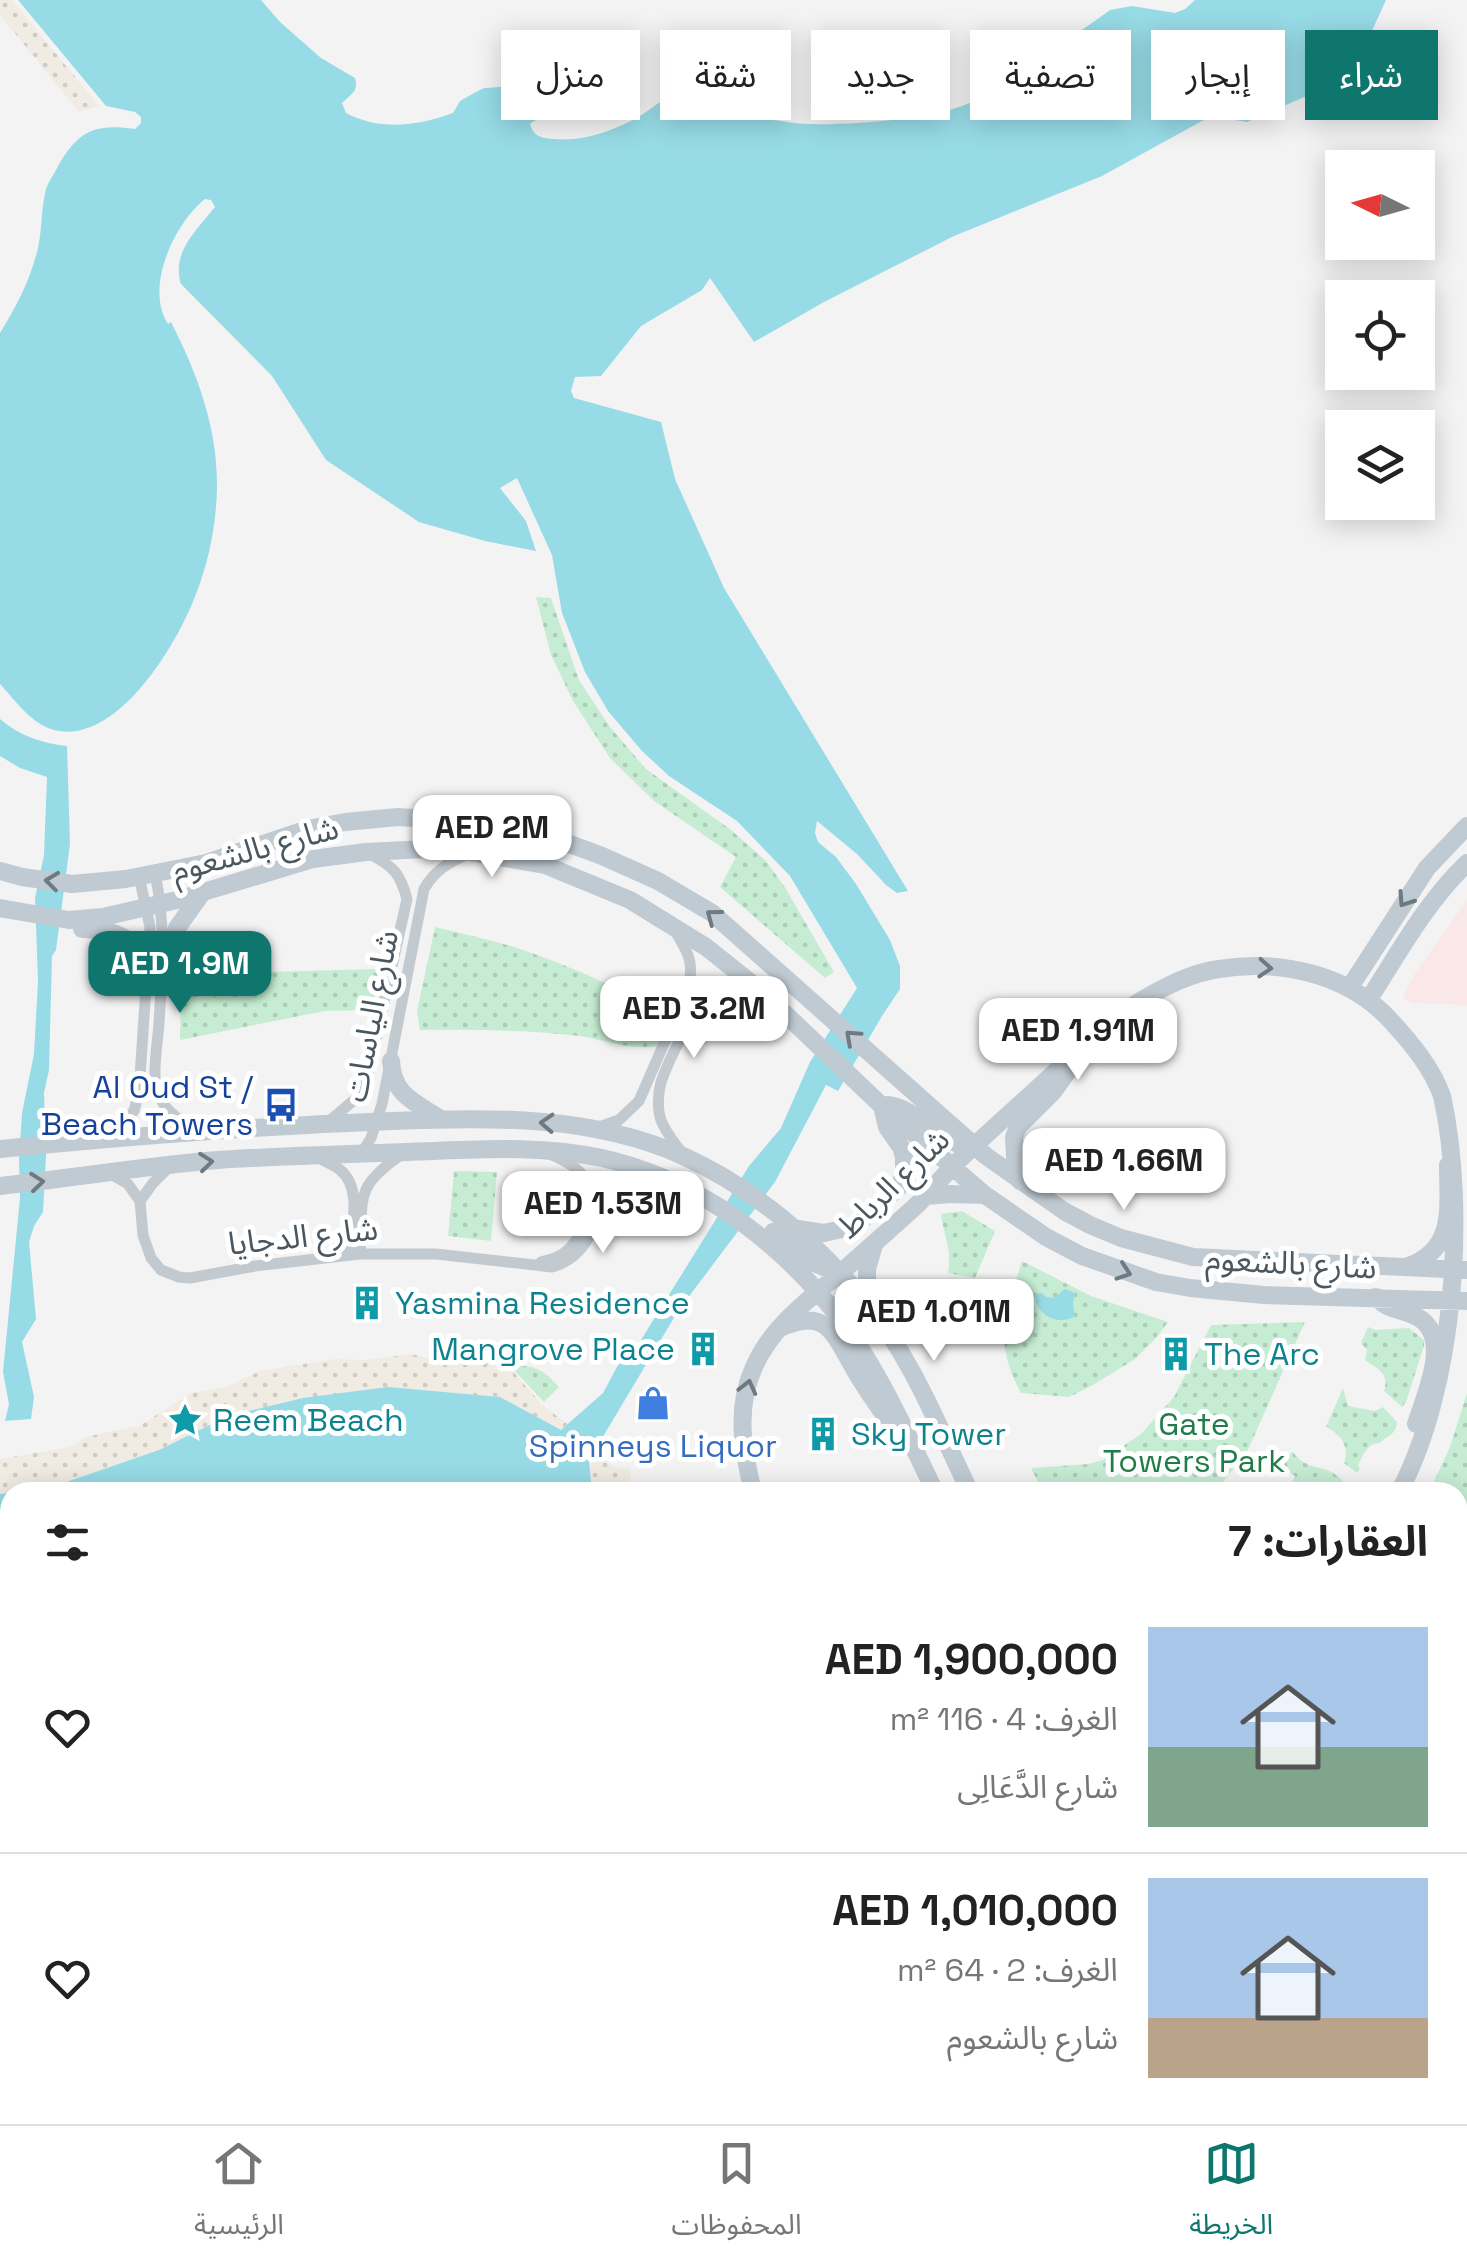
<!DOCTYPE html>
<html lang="ar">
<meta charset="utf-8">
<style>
:root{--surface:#fff;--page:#f2f2f2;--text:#222;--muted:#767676;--line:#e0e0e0;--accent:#0f766e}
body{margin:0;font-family:"Space Grotesk","Noto Sans Arabic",sans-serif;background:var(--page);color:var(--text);direction:rtl;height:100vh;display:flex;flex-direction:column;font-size:38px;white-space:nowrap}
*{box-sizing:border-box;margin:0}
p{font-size:32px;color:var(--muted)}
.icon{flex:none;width:55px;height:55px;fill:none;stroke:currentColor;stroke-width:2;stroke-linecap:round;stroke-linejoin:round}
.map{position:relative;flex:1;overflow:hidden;direction:ltr}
.details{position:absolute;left:0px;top:1482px;width:1468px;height:642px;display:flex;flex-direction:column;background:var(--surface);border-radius:30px 30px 0 0;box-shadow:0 5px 25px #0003;direction:rtl}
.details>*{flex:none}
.top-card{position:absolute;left:30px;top:30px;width:1408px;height:90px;direction:rtl;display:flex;gap:20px}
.needle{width:65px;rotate:275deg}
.controls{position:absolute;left:1325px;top:150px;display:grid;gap:20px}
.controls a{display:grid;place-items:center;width:110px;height:110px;border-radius:0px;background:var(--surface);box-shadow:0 5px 25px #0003;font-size:50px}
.price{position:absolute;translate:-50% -85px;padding:0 22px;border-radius:20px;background:#fff;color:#222;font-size:32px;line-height:65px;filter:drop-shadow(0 2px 5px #0008)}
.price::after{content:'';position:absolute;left:50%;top:60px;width:30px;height:22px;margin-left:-15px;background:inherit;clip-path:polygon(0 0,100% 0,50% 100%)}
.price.selected{background:var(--accent);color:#fff}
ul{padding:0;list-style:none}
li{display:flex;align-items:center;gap:30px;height:250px;padding:0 40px}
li+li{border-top:2px solid var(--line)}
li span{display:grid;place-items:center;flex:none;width:280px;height:200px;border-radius:0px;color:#555}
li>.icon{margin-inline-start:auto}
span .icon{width:120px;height:120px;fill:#fffc;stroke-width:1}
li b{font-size:42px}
h2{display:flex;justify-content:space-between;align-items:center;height:120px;padding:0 40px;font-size:42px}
.tag{padding:0 35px;border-radius:0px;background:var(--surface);box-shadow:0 5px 25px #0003;font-size:35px;line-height:90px}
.tag.selected{background:var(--accent);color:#fff}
.tab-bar{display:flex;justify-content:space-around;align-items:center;height:140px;border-top:2px solid var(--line);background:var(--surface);font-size:28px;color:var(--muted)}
.tab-bar a{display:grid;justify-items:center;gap:5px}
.tab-bar .selected{color:var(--accent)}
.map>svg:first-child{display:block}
.medical{fill:#fae7e7}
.green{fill:url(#green-dots)}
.sand{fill:url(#sand-dots)}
.water{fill:#97dbe6}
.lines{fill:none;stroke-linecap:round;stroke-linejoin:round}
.street{stroke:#c2cad0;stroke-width:11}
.secondary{stroke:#c0cad2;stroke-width:18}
.primary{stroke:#b5c3ce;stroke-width:18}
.oneway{stroke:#6e7a82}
.labels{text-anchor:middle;stroke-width:10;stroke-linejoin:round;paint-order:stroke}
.street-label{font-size:32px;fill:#4b575f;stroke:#fff}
.transit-label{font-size:32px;fill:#164399;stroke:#fff;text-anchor:end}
.culture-label{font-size:32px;fill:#0d838f;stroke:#fff;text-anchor:start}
.park-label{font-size:32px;fill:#207c48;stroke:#fff}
.shop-label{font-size:32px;fill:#366cbe;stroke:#fff}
</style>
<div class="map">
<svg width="1467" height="2124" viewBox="0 0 1467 2124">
<defs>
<pattern id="green-dots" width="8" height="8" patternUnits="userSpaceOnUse" patternTransform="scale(2.5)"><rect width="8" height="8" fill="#c6edd3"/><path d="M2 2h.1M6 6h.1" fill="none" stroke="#accdb8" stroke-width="1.8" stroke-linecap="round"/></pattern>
<pattern id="sand-dots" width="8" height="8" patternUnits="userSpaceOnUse" patternTransform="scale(2.5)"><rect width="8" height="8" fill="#f0ebe3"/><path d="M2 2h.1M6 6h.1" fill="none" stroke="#cfccc5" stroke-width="1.8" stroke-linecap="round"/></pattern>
</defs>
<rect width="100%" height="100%" fill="#f4f3f3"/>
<path class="medical" d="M1467 900V1005L1413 1003 1403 998 1414 975Z"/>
<path class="green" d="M536 597 551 598 579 680 610 727 646 769 731 830 766 861 786 889 834 972 825 978 720 887 736 857 654 801 610 758 573 701 551 655Z
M435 927C460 933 486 939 511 946 540 955 652 996 661 1023 664 1030 660 1038 658 1046 632 1051 606 1040 580 1036 527 1030 474 1029 420 1030L417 1011Z
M379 969 371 1010 324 1011 180 1040 181 993 263 972Z
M454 1171 497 1172 491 1241 448 1236Z
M962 1211 995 1231 975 1278 948 1273C952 1246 944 1239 941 1214Z
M1022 1261 1091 1296 1168 1322 1156 1338 1135 1359 1093 1385 1069 1397 1021 1393C992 1340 1006 1314 1022 1261Z
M1305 1322 1247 1452 1215 1492H1043L1031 1468 1088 1464 1103 1460 1141 1434 1174 1397 1211 1325Z
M1368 1327 1375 1330 1409 1328 1424 1340V1346L1406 1402 1402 1407 1384 1391C1390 1374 1378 1369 1365 1360L1367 1350 1361 1343Z
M521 1366C539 1366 547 1374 559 1387L544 1402 514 1370Z
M1343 1388 1348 1406 1375 1411 1383 1407 1397 1422C1397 1434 1388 1435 1380 1443 1367 1443 1363 1455 1358 1466L1360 1469 1357 1473 1344 1463C1350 1447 1341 1434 1326 1427Z
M1467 1393V1661L1458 1655V1492H1429L1450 1447Z
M1293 1452C1309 1475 1328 1460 1346 1485V1492H1287L1295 1476 1283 1468 1288 1455Z
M1467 1895V2077L1458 2072V1910Z"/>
<path class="sand" d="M0 0H12L99 106 79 112 0 15Z
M411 1354 438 1361 474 1359 510 1368 543 1406 568 1424 560 1430 500 1397 388 1387 228 1416 159 1450 42 1490 0 1494V1459L70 1447 86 1437 141 1425 191 1393 227 1387 260 1371 335 1359 365 1360Z
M601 1448 602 1459C613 1467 618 1469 631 1467L630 1487 633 1492H592L590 1466Z"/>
<path class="water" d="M18 0H261L280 22 321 58 355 78C359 92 351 94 342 103L346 113C380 131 418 126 453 113L460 101 476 92 484 88 500 87 517 77 531 74 559 59 572 57 591 67C588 80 563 103 552 112 544 118 537 118 530 124 533 136 541 138 553 139 584 142 613 131 640 116 653 108 665 96 679 93 706 87 727 106 751 115 760 118 771 120 781 121 805 126 832 124 857 123 893 120 928 118 962 106 991 95 1016 76 1040 58 1063 42 1087 27 1110 10L1132 6 1175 13 1185 9 1195 0H1386L1359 59 1341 81 1247 122 1211 116 1102 176 954 236 824 302 754 342 710 278 702 290 641 326 601 376 575 377 571 391 574 398 661 422 675 479 724 588 908 891 897 893 886 885 857 854 817 821 815 833 818 842 836 857 856 884 890 940 900 966V989L882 1016 838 1091 826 1085 775 1182 678 1311 589 1460 592 1492H16L43 1490 159 1450 228 1416 303 1398 388 1387 500 1397 561 1430 603 1393 624 1354 631 1356 749 1166 781 1128 810 1062 857 988 790 876 737 821 669 776 642 751 608 711 585 672 562 613 552 555 517 478 500 488 526 521 536 551 485 541 419 522 326 460 272 376 181 284C171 252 197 230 215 207L211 200 205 199C175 223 144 287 168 324L171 322C198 375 218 429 217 489 216 525 209 561 196 594 178 643 115 750 51 729 30 722 14 699 0 684V333C17 306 30 280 38 248 42 230 41 212 45 194 46 184 54 175 58 166 78 131 95 123 135 129L141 123V117L135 112 106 106Z
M0 719C20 736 41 743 67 746L70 844 56 950 52 956 49 1070 44 1093 46 1156 43 1212 34 1226 29 1242 36 1319 22 1342 34 1397 31 1419 5 1421 9 1404 3 1372 20 1198 19 1159 22 1113 34 1054 38 981 35 898 44 855 47 777 20 768 0 756Z
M1065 1289 1075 1293 1073 1304 1075 1316C1059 1327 1034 1314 1035 1294L1042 1293 1046 1297 1054 1298Z
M10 1493V2115H139L142 2124H0V1494Z
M477 2115H596L611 2124H472Z
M652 2115H976L978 2124H647Z"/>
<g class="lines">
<path class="street" d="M155 874C166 923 162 973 159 1023 158 1041 151 1077 158 1094 165 1112 182 1121 197 1130
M327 1123 360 1095 367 1078 407 899C400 873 394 867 370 854
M599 1127 619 1120 639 1101 689 986C694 959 687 952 674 929
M106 1137 134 1111 139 1092 150 927 139 876
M362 1153 371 1138 382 1104 424 889C434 871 449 861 469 854
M682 1153C675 1143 665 1132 661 1120 657 1109 658 1093 661 1082 668 1062 695 1005 711 994 724 985 741 989 757 990
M317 1157C324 1161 332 1164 339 1169 364 1188 351 1229 348 1255
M109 1173 128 1184 140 1201 143 1235 151 1258 161 1270 179 1277 190 1278 255 1266 360 1254H436L552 1267C609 1251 588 1179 652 1178
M140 1201 153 1183 170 1166
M360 1254C364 1196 352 1188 405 1152
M541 1262C551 1260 561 1257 569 1249 585 1232 598 1196 583 1176 575 1165 562 1160 550 1154
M151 2115 155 2124
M455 2124 460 2115
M1206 2124 1208 2115
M1244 2124 1247 2115"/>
<path class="secondary" d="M0 871 22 877 72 884 126 879 206 863 308 829 345 822 398 817 478 822 551 837 602 856 658 881 712 913 986 1156 1064 1211 1090 1225 1121 1238 1193 1257 1467 1270
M0 908 69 920 103 917 177 900 313 859 366 852 446 848 545 865 630 900 706 947 760 990 882 1106 985 1195 1046 1237 1082 1256 1156 1282 1190 1288 1264 1295 1467 1301
M82 929C120 930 135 937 148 975
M163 960 177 928 202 893
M1350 987 1427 868 1467 826
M1369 999C1399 952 1427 901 1467 863
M391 1061C393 1095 413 1101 439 1118
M888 1105C924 1110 931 1147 975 1145
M0 1149C131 1136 261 1126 392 1121 490 1117 592 1115 683 1156 756 1189 813 1240 865 1301 911 1356 939 1428 970 1492
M1020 1181 1015 1156 1014 1137 1018 1127 1053 1092 1073 1064
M0 1186C73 1178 145 1166 218 1160 280 1156 344 1154 406 1152 471 1150 538 1144 602 1158 687 1177 760 1227 817 1291 869 1348 902 1423 935 1492
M926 1196 950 1194 985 1195
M798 1229 824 1233 855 1226 899 1187 904 1175V1157L901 1147 887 1127 882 1106
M773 1232 810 1261 835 1272
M1409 1266C1456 1248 1448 1207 1448 1165
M1376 1297C1391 1313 1404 1308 1419 1318 1452 1338 1425 1395 1416 1424
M867 1303V1269L874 1245
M778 1329C824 1307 832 1330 852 1365 863 1385 875 1402 888 1420
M753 1492C743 1450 735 1409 754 1367 773 1324 811 1298 846 1268 870 1247 895 1225 919 1203 931 1191 942 1177 955 1164 987 1133 1022 1103 1055 1072 1082 1047 1111 1019 1142 1000 1166 986 1191 973 1219 969 1281 959 1349 974 1392 1022 1412 1044 1432 1068 1442 1096 1467 1209 1455 1388 1399 1492
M1458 1833 1467 1818
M1458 1868 1467 1855
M1458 2107 1467 2111
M1262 2124 1268 2115
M1289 2124 1294 2115"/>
<path class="primary" d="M1410 2115 1419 2124"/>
</g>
<defs><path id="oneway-chevron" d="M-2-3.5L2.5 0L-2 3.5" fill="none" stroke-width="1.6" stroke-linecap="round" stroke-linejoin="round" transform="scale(2.5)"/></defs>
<g class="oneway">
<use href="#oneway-chevron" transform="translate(52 881) rotate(-173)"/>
<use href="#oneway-chevron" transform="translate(1405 900) rotate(124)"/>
<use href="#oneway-chevron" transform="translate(713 916) rotate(-143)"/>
<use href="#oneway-chevron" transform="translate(1265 968) rotate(4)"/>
<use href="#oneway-chevron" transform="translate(852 1037) rotate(-138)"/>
<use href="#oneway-chevron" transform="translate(547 1123) rotate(-177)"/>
<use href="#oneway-chevron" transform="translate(206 1162) rotate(-6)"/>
<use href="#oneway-chevron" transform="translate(37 1182) rotate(-6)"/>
<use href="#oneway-chevron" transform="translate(1124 1272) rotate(19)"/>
<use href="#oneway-chevron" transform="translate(748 1387) rotate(-76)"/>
</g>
<defs>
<g id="bus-bare" transform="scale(2.7)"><path d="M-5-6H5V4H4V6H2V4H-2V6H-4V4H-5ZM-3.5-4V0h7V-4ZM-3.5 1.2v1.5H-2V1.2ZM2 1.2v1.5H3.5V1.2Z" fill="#1a4fb4" stroke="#fff" stroke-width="2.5" paint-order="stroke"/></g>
<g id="building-bare" transform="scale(2.7)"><path d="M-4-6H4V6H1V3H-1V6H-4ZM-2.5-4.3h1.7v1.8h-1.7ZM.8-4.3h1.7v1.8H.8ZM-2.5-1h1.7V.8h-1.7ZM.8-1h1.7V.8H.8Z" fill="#0f9aa8" stroke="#fff" stroke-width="2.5" paint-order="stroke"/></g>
<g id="shop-bare" transform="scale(2.7)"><path d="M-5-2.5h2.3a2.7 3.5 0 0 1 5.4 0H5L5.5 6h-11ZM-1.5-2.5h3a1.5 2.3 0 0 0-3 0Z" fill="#3f7fe0" stroke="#fff" stroke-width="2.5" paint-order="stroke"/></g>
<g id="sight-bare" transform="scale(2.7)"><path d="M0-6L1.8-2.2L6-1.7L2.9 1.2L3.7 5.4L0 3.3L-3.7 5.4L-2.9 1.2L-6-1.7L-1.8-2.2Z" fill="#0f9aa8" stroke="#fff" stroke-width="2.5" paint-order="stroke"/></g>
</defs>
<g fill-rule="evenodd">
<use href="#bus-bare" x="281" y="1105"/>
<use href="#building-bare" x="367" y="1303"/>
<use href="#building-bare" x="703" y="1349"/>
<use href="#building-bare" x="1176" y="1354"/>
<use href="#shop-bare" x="653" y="1403"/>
<use href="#sight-bare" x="185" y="1420"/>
<use href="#building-bare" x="823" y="1434"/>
</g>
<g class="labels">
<g class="street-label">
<text transform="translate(255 849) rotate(-15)" y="11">شارع بالشعوم</text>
<text transform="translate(371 1016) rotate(-79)" y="11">شارع الياسات</text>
<text transform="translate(893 1183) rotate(-44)" y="11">شارع الرباط</text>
<text transform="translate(303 1236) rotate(-6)" y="11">شارع الدجايا</text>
<text transform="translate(1291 1263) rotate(3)" y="11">شارع بالشعوم</text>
</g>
<g class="transit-label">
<text x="253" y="1098">Al Oud St /<tspan x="253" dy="37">Beach Towers</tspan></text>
</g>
<g class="culture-label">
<text x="395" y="1314">Yasmina Residence</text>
<text x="675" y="1360" text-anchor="end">Mangrove Place</text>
<text x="1204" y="1365">The Arc</text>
<text x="213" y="1431">Reem Beach</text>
<text x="851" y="1445">Sky Tower</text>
</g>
<g class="park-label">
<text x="1194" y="1435">Gate<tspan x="1194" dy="37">Towers Park</tspan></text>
</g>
<g class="shop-label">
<text x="653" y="1457">Spinneys Liquor</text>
</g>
</g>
</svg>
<div class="controls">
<a><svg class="needle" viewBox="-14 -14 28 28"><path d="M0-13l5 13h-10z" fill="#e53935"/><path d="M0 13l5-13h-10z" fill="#767676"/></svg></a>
<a><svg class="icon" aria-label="locate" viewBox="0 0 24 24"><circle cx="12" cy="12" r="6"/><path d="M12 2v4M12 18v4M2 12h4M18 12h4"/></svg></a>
<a><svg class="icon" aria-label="layers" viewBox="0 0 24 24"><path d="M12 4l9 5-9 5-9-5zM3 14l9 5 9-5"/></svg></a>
</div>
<b class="price" style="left:492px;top:880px">AED 2M</b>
<b class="price selected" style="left:180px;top:1016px">AED 1.9M</b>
<b class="price" style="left:694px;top:1061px">AED 3.2M</b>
<b class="price" style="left:1078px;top:1083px">AED 1.91M</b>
<b class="price" style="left:1124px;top:1213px">AED 1.66M</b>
<b class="price" style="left:603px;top:1256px">AED 1.53M</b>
<b class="price" style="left:934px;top:1364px">AED 1.01M</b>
<div class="top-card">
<a class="tag selected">شراء</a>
<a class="tag">إيجار</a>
<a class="tag">تصفية</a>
<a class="tag">جديد</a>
<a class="tag">شقة</a>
<a class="tag">منزل</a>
</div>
<section class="details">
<h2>العقارات: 7<svg class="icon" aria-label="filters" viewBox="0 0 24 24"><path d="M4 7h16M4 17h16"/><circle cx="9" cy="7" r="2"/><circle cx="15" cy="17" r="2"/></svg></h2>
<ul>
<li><span style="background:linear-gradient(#a9c7e8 60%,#7fa58c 0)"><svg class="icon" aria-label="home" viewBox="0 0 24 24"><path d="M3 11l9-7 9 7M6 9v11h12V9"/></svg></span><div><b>AED 1,900,000</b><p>الغرف: 4 · 116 m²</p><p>شارع الدَّعَالِى</p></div><svg class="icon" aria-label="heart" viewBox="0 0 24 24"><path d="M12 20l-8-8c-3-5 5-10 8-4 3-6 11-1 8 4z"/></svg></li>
<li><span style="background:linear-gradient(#a9c7e8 70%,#b9a48a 0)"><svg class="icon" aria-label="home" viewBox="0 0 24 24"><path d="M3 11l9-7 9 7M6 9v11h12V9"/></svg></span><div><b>AED 1,010,000</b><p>الغرف: 2 · 64 m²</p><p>شارع بالشعوم</p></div><svg class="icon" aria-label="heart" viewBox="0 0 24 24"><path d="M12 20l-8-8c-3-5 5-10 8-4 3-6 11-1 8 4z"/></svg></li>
</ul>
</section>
</div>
<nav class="tab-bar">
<a class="selected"><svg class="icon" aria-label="map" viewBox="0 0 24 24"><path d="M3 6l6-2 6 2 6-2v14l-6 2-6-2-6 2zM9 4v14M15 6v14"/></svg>الخريطة</a>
<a><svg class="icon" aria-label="saved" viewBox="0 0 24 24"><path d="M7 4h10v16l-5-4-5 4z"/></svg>المحفوظات</a>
<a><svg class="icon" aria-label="home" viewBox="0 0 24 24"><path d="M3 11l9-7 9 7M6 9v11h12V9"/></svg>الرئيسية</a>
</nav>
